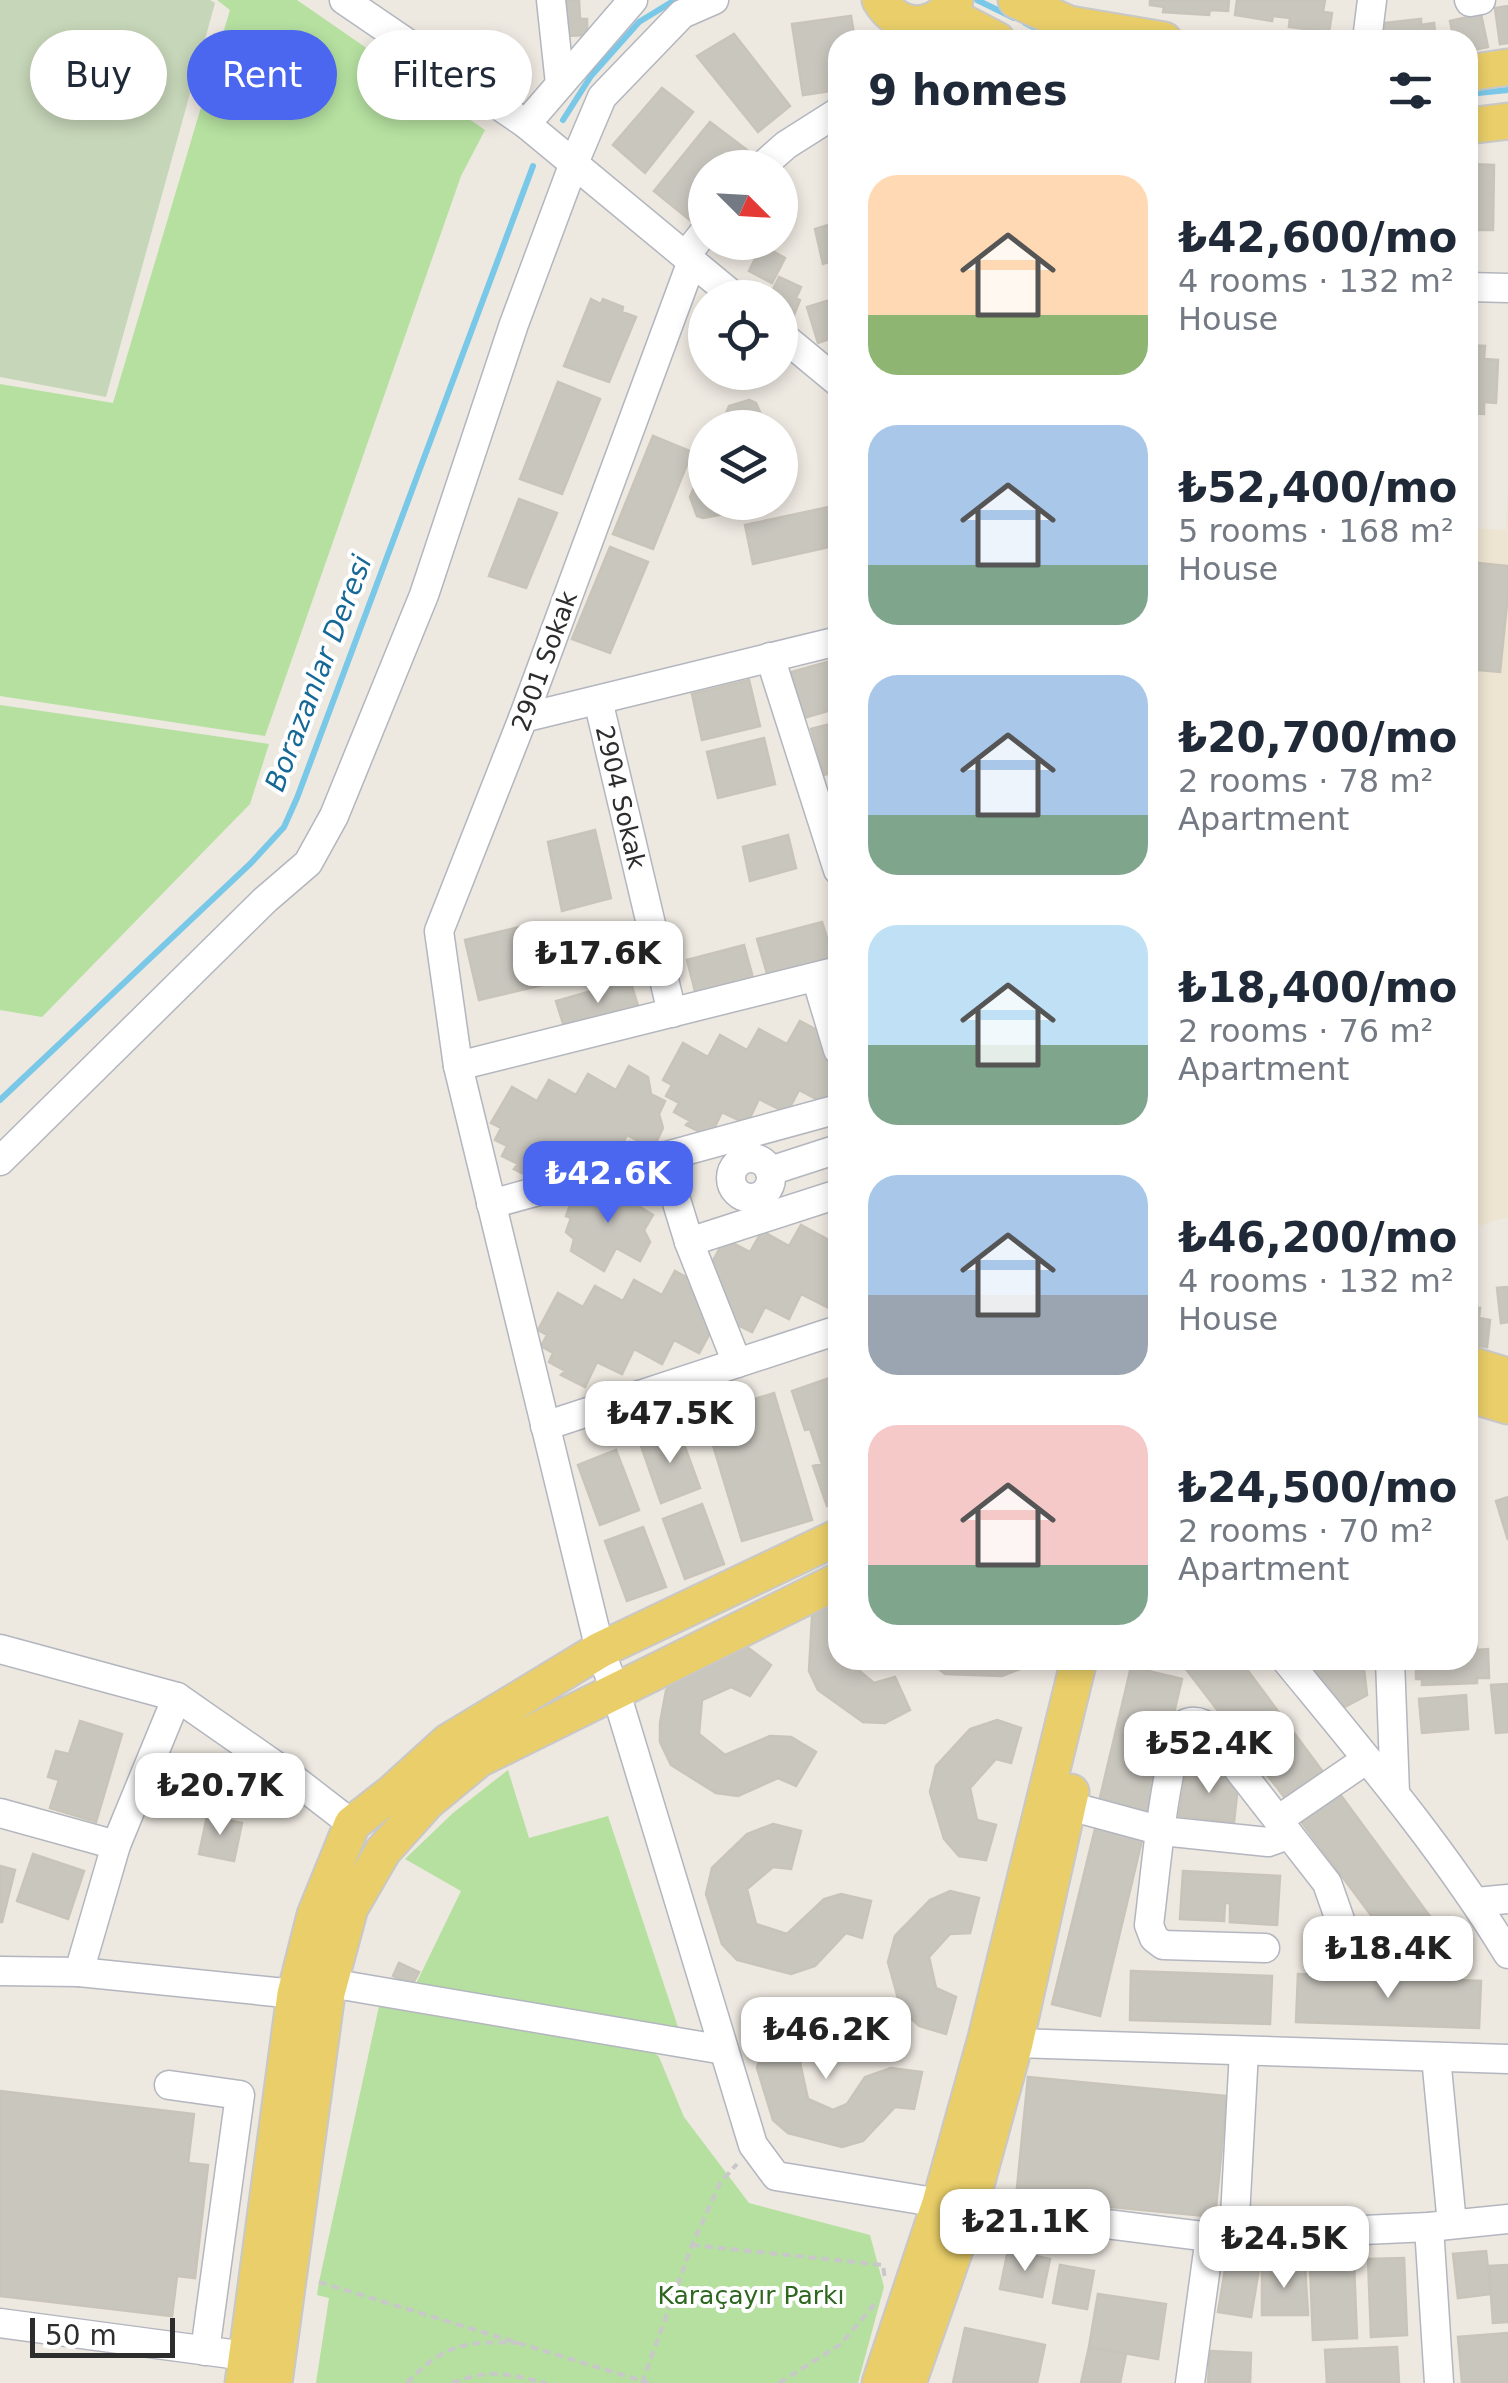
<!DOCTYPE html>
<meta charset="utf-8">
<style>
:root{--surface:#fff;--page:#f6f6f7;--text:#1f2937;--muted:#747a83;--accent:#4b66ef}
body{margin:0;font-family:"DejaVu Sans",sans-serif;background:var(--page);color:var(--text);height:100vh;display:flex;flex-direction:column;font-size:38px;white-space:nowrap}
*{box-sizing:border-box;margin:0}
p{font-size:32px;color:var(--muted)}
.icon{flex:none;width:55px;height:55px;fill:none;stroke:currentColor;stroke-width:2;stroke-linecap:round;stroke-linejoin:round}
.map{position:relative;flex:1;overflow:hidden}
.sheet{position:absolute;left:828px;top:30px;width:650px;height:1640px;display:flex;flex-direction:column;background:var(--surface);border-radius:30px;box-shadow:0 5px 15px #0003}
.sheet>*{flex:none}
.top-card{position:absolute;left:30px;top:30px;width:648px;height:90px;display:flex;gap:20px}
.needle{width:65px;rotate:114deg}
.fabs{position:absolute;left:688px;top:150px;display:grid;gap:20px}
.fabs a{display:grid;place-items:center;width:110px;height:110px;border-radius:50%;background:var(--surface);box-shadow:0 5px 15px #0003;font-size:50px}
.scale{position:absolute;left:30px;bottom:25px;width:145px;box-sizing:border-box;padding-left:10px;border:5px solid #2d2d2d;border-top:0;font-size:28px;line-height:35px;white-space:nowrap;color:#2d2d2d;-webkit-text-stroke:8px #fff;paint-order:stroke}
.price{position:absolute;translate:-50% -85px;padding:0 22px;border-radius:20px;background:#fff;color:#222;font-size:32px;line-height:65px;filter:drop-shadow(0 2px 5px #0008)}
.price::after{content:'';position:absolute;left:50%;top:60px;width:30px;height:22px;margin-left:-15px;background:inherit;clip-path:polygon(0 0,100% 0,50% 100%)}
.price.current{background:var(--accent);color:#fff}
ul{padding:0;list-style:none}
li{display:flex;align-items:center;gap:30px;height:250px;padding:0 40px}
li span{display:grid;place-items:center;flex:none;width:280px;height:200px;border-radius:30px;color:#555}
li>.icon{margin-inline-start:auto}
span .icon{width:120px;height:120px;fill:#fffc;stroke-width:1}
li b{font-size:42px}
h2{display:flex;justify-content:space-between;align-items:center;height:120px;padding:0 40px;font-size:42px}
.chip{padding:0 35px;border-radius:45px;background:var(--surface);box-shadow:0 5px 15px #0003;font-size:35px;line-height:90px}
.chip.current{background:var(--accent);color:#fff}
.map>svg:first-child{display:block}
.education{fill:#ede5d1}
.green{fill:#b5e0a0}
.cemetery{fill:#c6d6b8}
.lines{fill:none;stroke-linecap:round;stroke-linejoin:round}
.stream{stroke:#7ac8e8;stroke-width:6}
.building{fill:#c9c6be;stroke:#c9c4b9;stroke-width:2.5}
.minor-casing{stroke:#b3b6bf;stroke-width:31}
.major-casing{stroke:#c8c8c8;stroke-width:39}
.path{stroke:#c8c8c8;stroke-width:4;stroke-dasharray:8 5;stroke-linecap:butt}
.minor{stroke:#fff;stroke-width:28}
.major{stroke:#e9ce69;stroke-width:35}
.labels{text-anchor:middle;stroke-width:8;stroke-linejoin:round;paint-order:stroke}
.street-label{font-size:25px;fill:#2d2d2d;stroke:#fff}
.park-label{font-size:25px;fill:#2d6720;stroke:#fff}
.water-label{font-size:28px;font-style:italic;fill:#166897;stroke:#fff}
</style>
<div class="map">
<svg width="1508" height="2383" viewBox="0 0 1508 2383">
<rect width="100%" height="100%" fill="#ede8e0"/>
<path class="education" d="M1508 483V1217L1468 1229V528L1506 530Z"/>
<path class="green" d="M217 0H297L485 130 461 176 265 736 0 696V384L113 403 230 10Z
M0 705 269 744 250 804 42 1017 0 1010Z
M508 1770 529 1838 608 1816 681 2036 413 1990 461 1891 405 1859 453 1813Z
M381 1997 647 2046 659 2057 684 2117 749 2203 870 2235 884 2287 858 2383H316L329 2298 317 2295 319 2282Z"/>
<path class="cemetery" d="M0 0H210L215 3 106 397 0 377Z"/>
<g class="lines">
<path class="stream" d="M977 0 1014 18
M1025 23 1060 40
M1468 94 1508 90
M563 120 591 76 639 22 675 0
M0 1100 251 863 284 827 297 798 533 166"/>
</g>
<path class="building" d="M563 0H579L580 19H587V35L565 36Z
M1150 0H1229L1228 11 1210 10 1209 15 1163 12 1164 7 1150 5Z
M1237 0H1325L1323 12 1332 13 1329 32 1289 27 1290 18 1273 16 1272 21 1235 15Z
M1508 6V43L1500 44 1495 8Z
M1481 14 1488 47 1468 51V40H1454L1450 21Z
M851 16 855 40H838V90L803 95 792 24Z
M1421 19V25L1434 23 1436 40H1386L1384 23Z
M734 34 790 106 758 132 697 56Z
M662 88 693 112 645 173 613 145Z
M710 122 747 150 733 168H705V203L691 221 654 191Z
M1468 164 1494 165 1493 230H1468Z
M838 222V259L823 264 815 229Z
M762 245 785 258 772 283 749 271Z
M779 277 801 287 796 298 800 300 793 317 780 311V298H769Z
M591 299 601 304 603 299 623 307 622 312 636 317 609 382 564 366Z
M833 299 838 315V336L818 343 807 307Z
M1468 345 1485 346 1484 359 1498 360 1496 403 1484 402V414L1468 413Z
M558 382 600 399 562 494 520 479Z
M749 400 756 403 767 428H720L729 406Z
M653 436 692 452 653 549 613 534Z
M780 454 794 473 783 499H780Z
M705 462V502H734L730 513 703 518 697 516 690 497Z
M519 499 557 513 526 588 489 576Z
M838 505V545L753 564 745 525Z
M610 547 648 562 610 653 572 639Z
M1468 562 1508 566V594L1500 672 1468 669Z
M838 659V708L804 718 791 672Z
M749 680 760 726 702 740 692 694Z
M838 722V771L824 775 811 729Z
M764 738 775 784 718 798 707 752Z
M595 830 611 898 562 911 548 842Z
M788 835 796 868 750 881 743 847Z
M822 922 834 960 768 977 757 939Z
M528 925 542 985 479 1000 465 940Z
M616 926 626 967 561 983 551 943Z
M744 945 753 978 696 995 687 960Z
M630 980 640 1012 566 1033 556 1001Z
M800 1021 819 1031 822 1048 837 1056 830 1068 835 1083 824 1103 799 1090 787 1113 759 1099 747 1124 722 1112 710 1137 686 1125 690 1121 674 1112 679 1103 666 1096 672 1085 663 1080 683 1043 708 1057 720 1035 747 1050 759 1029 787 1044Z
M629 1066 648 1077 651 1094 665 1101 659 1114 663 1128 653 1149 627 1135 615 1158 587 1144 575 1168 551 1156 538 1181 514 1169 518 1164 502 1156 507 1146 495 1140 501 1128 491 1123 512 1087 537 1101 549 1080 576 1095 588 1074 616 1090Z
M617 1181 634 1192 640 1207 653 1215 644 1230 650 1242 640 1261 616 1248 604 1271 571 1251 574 1239 566 1232 571 1218 566 1216 575 1192 602 1203Z
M838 1223V1292L829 1308 801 1294 789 1319 765 1307 752 1332 728 1320 705 1275 725 1239 750 1252 762 1231 789 1246 801 1225 829 1240Z
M675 1271 695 1282 710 1333 699 1353 674 1340 662 1364 634 1349 622 1374 597 1362 585 1387 561 1375 565 1371 549 1362 553 1353 541 1346 547 1335 538 1330 558 1293 583 1307 595 1286 623 1301 634 1280 662 1295Z
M1508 1287V1322L1501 1323 1497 1288Z
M1468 1307 1480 1308 1479 1318 1490 1320 1487 1347 1468 1344Z
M838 1375V1502L827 1506 813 1466 822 1464 810 1429 805 1430 792 1391Z
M774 1393 812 1520 742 1541 704 1415Z
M678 1428 700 1488 661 1503 640 1443Z
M616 1450 639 1510 600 1525 578 1465Z
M1508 1497V1540L1496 1501Z
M702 1504 724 1564 685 1579 663 1519Z
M643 1527 666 1587 627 1601 605 1541Z
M838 1593V1660H850V1663L874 1683 895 1677 910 1710 885 1723 863 1722 818 1690 809 1671 812 1617 824 1597Z
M1468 1646H1477V1650L1488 1649 1489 1678H1477V1683L1422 1685V1679H1416V1660H1468Z
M747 1647 771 1665 750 1696 731 1687 702 1700 699 1734 725 1755 770 1736 791 1737 816 1752 796 1786 778 1778 738 1796 716 1793 671 1765 660 1742V1723L666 1691 677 1672 725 1648Z
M928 1660H1025L1020 1669 1002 1676 945 1674Z
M1179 1660H1240L1323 1772 1285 1798Z
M1305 1660H1363L1367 1695 1341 1709Z
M1131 1667 1182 1679 1149 1818 1098 1806Z
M1508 1684V1732L1496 1733 1491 1685Z
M1466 1695 1468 1729 1422 1733 1419 1699Z
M997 1720 1021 1728 1011 1763 996 1759 970 1788 977 1820 996 1825 986 1860 959 1856 944 1839 930 1792 936 1766 970 1729Z
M80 1721 122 1734 96 1822 50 1808 59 1780 48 1777 56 1751 69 1754Z
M1186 1770 1239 1776 1234 1822 1179 1816Z
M1334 1786 1448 1941 1409 1966 1297 1816Z
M207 1816 242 1823 234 1861 199 1854Z
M773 1824 801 1831 791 1869 773 1867 747 1889 756 1924 787 1934 824 1899 841 1894 871 1901 862 1938 846 1933 815 1966 791 1974 737 1960 722 1944 706 1894 712 1868 747 1834Z
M1096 1825 1143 1836 1100 2016 1052 2004Z
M33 1854 84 1871 68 1919 17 1901Z
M0 1866 15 1870 2 1922H0Z
M1183 1871 1280 1876 1277 1925 1230 1922V1903H1225L1224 1921 1180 1919Z
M950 1891 979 1898 970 1933 950 1934 929 1957 936 1988 956 1997 946 2034 919 2026 901 2009 888 1962 895 1936 930 1900Z
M399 1963 419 1972 412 1985 393 1976Z
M1131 1971 1272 1976 1270 2024 1130 2020Z
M1298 1974 1481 1981 1479 2028 1296 2022Z
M819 2000 850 2005 841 2041H820L800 2063 808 2099 833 2110 847 2104 865 2077 891 2068 922 2072 914 2109 895 2107 863 2141 842 2147 788 2133 773 2120 757 2068 762 2047 795 2011Z
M1028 2077 1227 2096 1215 2217 1016 2198Z
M0 2091 194 2114 188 2163 208 2165 195 2278 177 2276 172 2316 0 2296Z
M1008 2250 1050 2259 1042 2297 1000 2289Z
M1486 2251 1491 2294 1458 2298 1453 2254Z
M1404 2258 1407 2335 1371 2337 1368 2259Z
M1354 2263 1357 2338 1313 2340 1310 2265Z
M1226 2264 1259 2269 1251 2317 1218 2312Z
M1060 2265 1094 2271 1087 2309 1053 2303Z
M1508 2265V2322L1493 2323 1489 2266Z
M1262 2266H1305L1308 2315H1262Z
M1098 2294 1166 2304 1158 2359 1089 2347Z
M965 2328 1045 2345 1037 2383H953Z
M1508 2333V2383H1462L1458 2337Z
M1089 2347 1126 2354 1120 2383H1081Z
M1397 2347 1399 2383H1327L1325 2350Z
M1210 2351 1251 2353 1250 2383H1208Z"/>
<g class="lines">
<g class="minor-casing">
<g id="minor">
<path d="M344 0 526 124 736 298"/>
<path d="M551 0 560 84"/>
<path d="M1469 0 1470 2 1481 0"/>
<path d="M1367 40 1372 0"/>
<path d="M526 124 633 0"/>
<path d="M760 168 786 145 838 112"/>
<path d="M686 255 705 231"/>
<path d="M692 261 523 718 439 931 458 1066 600 1650 616 1693 753 2145 776 2176 940 2203 1210 2237 1429 2227 1508 2219"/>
<path d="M1468 287 1508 288"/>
<path d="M780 334 838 382"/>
<path d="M770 657 838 870"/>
<path id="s1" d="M598 700 672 1013"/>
<path d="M523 718 838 641"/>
<path d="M816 977 838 1050"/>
<path d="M458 1066 838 971"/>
<path d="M663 1157 689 1242"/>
<circle cx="751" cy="1178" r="20"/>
<path d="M0 1161 265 900 308 863 334 816 424 595 514 324 574 163 602 97 682 14 714 0"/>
<path d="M770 1171 838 1149"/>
<path d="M491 1204 838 1109"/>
<path d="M737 1363 689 1242 838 1194"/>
<path d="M545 1426 838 1330"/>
<path d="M0 1649 177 1697 286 1773 352 1824"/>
<path d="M1286 1660C1364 1755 1444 1849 1508 1954"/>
<path d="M1390 1660 1395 1793"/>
<path d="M1051 1801 1162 1831 1268 1842 1288 1835"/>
<path d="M0 1813 116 1845"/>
<path d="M1278 1820 1367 1759"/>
<path d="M1476 1902 1508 1899"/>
<path d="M1265 1948 1163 1945 1154 1938 1149 1925C1157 1859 1162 1792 1180 1727 1188 1721 1194 1720 1203 1724L1327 1883 1346 1937"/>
<path d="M0 1971 79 1972 295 1994"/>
<path d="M79 1972 116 1845 177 1697"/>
<path d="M330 1983 724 2050"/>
<path d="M1015 2043 1508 2059"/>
<path d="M1436 2057 1452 2224"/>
<path d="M169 2085 240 2095 205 2351"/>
<path d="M1429 2227 1439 2383"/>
<path d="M1234 2235 1244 2051"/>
<path d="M0 2323 246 2356"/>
<path d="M1190 2383 1210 2237"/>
</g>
</g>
<g class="major-casing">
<path id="major" d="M880 0C899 32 935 31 955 0
M1016 0 1069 24 1164 40
M945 13 997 40
M1468 73 1508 67
M1468 126 1508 121
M1468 1364 1508 1376
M1468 1394 1508 1406
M243 2383 295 1994 315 1915 352 1824 393 1792 448 1742 600 1650 838 1537
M274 2383 327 1993 350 1908 383 1851 427 1802 479 1759 838 1581
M880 2383 940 2203 986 2038 1079 1660
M908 2383 970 2207 1015 2043 1071 1792"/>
</g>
<path class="path" d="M692 2245 883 2265 885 2279
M319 2282 649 2383
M407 2383C445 2343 466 2341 519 2343
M452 2383C492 2368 506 2374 546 2383
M642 2383 692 2245 720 2183 737 2164
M779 2383 841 2344 878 2300"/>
<use href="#minor" class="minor"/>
<use href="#major" class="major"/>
</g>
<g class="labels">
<g class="street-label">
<text transform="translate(544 661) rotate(-70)" y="9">2901 Sokak</text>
<text dy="9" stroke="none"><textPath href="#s1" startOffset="100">2904 Sokak</textPath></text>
</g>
<g class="park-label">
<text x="751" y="2304">Karaçayır Parkı</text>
</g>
<g class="water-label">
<text transform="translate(318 673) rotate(-69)" y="10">Borazanlar Deresi</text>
</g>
</g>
</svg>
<div class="fabs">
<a><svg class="needle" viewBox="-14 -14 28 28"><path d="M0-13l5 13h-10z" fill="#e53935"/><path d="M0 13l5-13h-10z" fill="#747a83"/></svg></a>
<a><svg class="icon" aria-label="locate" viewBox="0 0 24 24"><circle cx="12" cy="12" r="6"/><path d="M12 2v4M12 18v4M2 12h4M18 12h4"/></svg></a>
<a><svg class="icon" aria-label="layers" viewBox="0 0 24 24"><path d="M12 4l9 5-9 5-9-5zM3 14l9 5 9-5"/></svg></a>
</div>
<div class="scale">50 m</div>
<b class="price" style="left:598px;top:1006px">₺17.6K</b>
<b class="price current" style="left:608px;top:1226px">₺42.6K</b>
<b class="price" style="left:670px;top:1466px">₺47.5K</b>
<b class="price" style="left:1209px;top:1796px">₺52.4K</b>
<b class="price" style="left:220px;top:1838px">₺20.7K</b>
<b class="price" style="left:1388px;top:2001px">₺18.4K</b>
<b class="price" style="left:826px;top:2082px">₺46.2K</b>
<b class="price" style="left:1025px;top:2274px">₺21.1K</b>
<b class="price" style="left:1284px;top:2291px">₺24.5K</b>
<div class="top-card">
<a class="chip">Buy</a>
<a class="chip current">Rent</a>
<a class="chip">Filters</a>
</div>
<section class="sheet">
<h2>9 homes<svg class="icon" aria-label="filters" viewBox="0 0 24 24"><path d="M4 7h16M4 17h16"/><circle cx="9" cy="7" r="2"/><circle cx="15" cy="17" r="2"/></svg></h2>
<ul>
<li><span style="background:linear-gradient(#ffd9b3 70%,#8fb573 0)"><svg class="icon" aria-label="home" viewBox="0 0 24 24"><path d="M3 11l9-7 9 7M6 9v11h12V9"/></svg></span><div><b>₺42,600/mo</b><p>4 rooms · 132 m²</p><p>House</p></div></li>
<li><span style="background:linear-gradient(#a9c7e8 70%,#7fa58c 0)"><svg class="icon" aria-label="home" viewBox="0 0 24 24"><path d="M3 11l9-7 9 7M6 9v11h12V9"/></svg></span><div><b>₺52,400/mo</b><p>5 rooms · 168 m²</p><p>House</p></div></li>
<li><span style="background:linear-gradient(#a9c7e8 70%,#7fa58c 0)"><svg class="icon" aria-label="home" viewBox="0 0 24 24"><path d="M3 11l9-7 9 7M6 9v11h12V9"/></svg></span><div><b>₺20,700/mo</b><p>2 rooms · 78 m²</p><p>Apartment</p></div></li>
<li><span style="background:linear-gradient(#bfe0f5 60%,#7fa58c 0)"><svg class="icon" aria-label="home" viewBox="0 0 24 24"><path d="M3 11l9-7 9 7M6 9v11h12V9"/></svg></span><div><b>₺18,400/mo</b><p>2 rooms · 76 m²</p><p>Apartment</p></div></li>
<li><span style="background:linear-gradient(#a9c7e8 60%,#9aa5b1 0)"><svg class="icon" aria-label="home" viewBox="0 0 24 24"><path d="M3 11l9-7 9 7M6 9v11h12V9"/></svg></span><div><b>₺46,200/mo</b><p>4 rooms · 132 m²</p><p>House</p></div></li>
<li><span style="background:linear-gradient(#f6c9c9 70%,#7fa58c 0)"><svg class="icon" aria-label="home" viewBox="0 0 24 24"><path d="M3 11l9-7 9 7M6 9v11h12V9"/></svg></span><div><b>₺24,500/mo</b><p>2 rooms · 70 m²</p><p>Apartment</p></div></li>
</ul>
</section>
</div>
